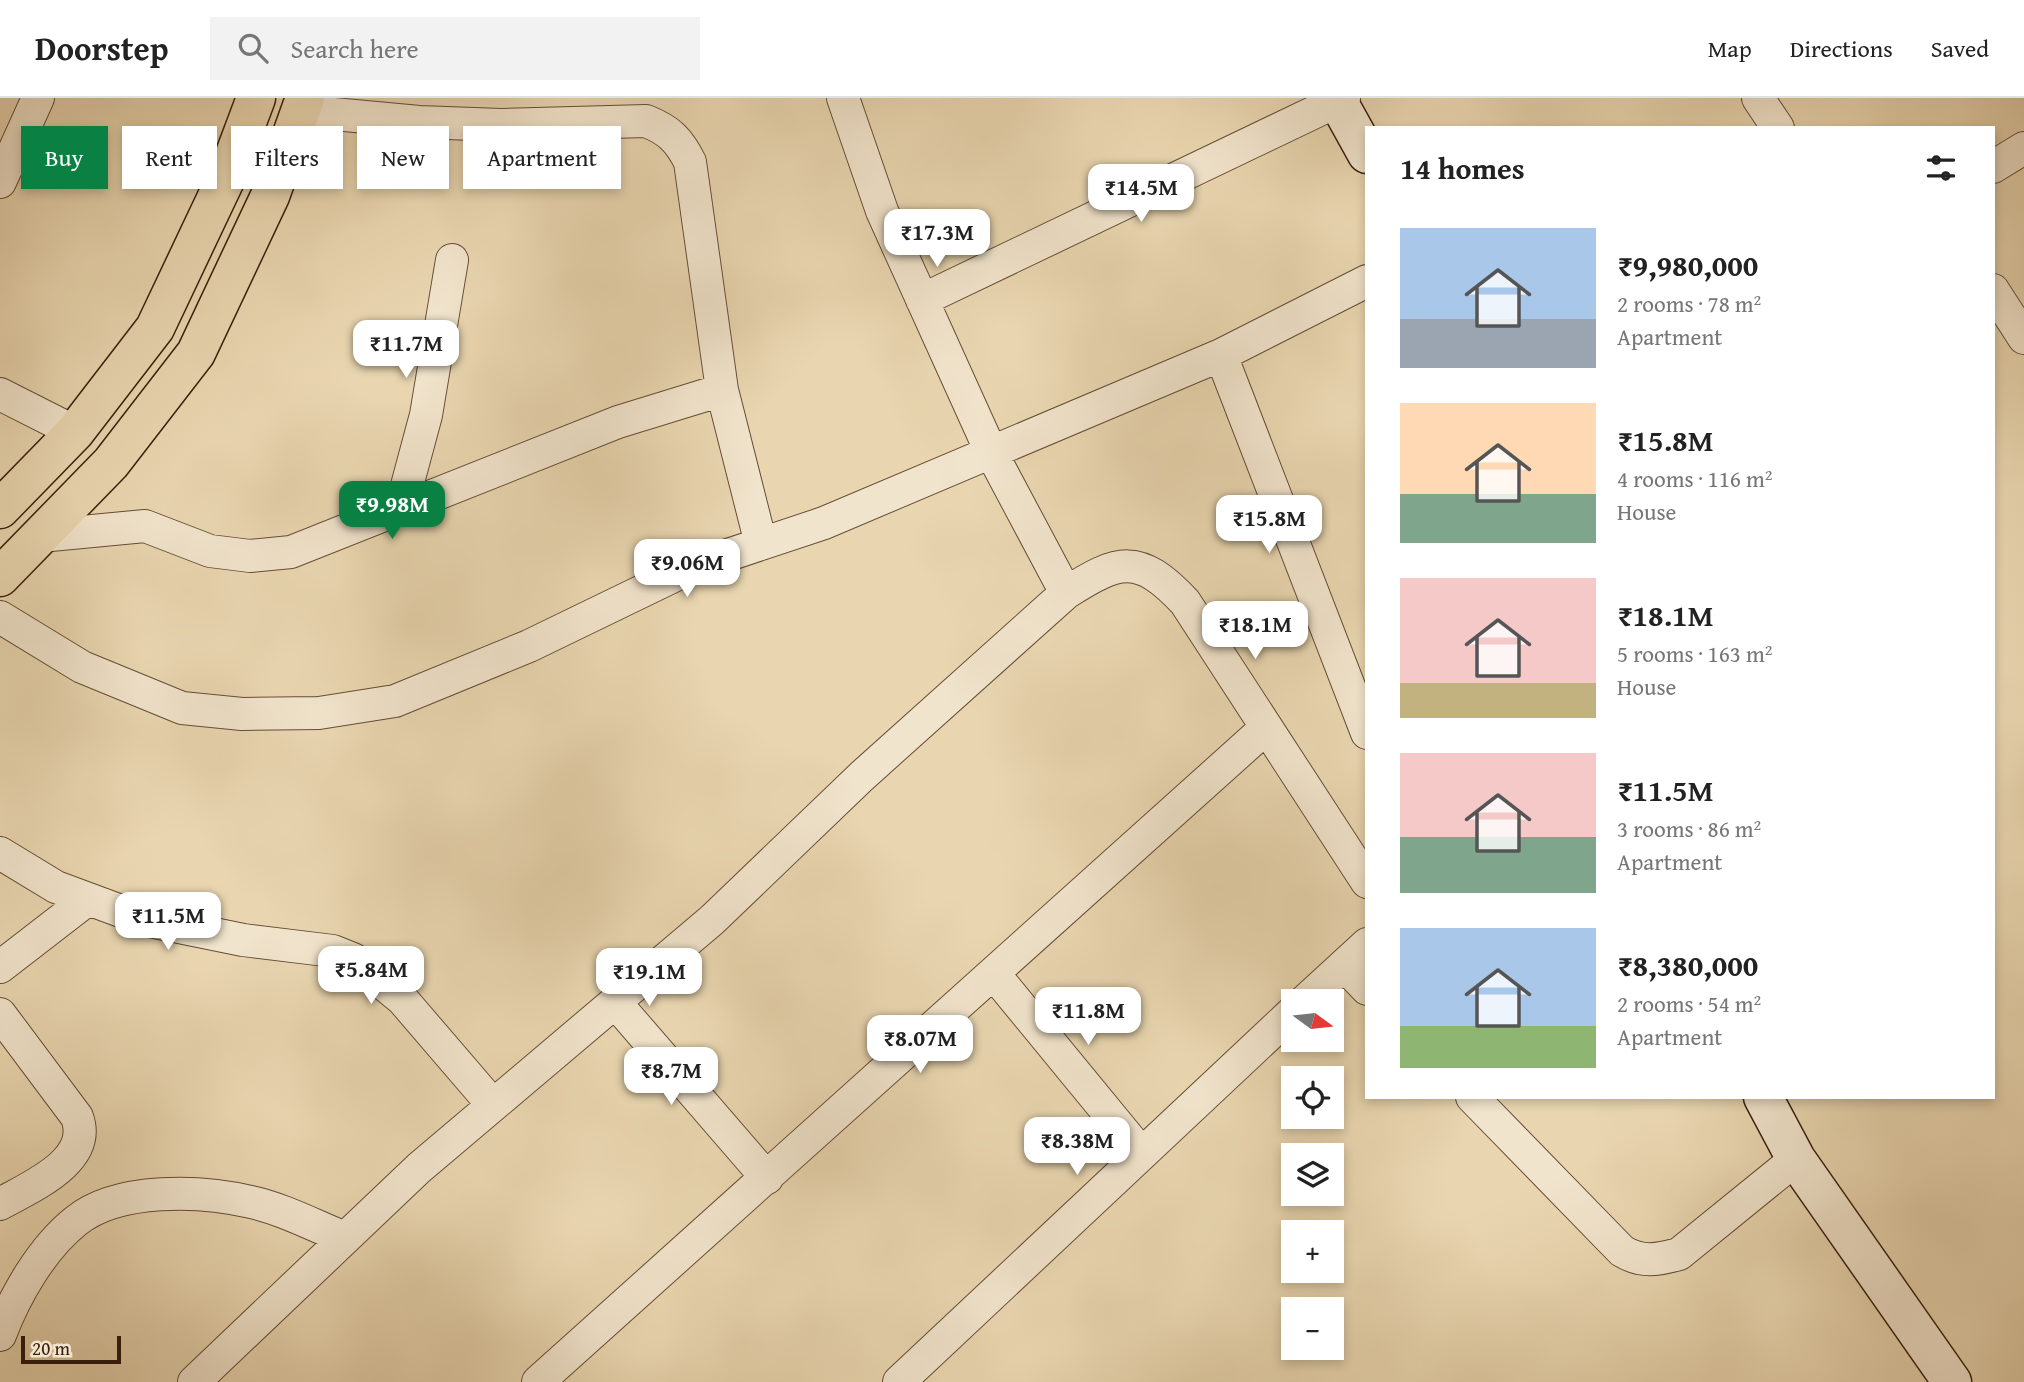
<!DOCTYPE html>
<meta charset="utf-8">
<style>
:root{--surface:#fff;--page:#f2f2f2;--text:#222;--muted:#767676;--line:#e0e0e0;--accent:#0b8043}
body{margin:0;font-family:"Gentium Book Plus",serif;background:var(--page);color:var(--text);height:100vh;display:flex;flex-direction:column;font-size:26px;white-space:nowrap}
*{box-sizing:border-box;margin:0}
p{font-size:23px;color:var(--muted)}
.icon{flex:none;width:38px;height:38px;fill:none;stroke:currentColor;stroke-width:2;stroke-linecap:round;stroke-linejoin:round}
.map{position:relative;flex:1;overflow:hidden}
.drawer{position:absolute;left:1365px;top:28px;width:630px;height:973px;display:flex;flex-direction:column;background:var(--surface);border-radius:0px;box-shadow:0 4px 10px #0003}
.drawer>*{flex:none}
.hud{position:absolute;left:21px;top:28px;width:665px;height:63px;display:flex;gap:14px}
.needle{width:46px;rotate:105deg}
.buttons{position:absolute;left:1281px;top:891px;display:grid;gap:14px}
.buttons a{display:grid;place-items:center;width:63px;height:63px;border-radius:0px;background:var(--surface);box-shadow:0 4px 10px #0003;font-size:35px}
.scale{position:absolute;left:21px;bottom:18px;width:100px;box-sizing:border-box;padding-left:7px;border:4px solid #3a1f0c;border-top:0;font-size:19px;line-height:24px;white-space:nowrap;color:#3a1f0c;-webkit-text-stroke:5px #f1e4cc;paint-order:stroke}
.price{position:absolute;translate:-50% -60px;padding:0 16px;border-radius:14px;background:#fff;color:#222;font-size:23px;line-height:46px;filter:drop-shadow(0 2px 4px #0008)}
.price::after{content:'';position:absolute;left:50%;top:42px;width:21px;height:16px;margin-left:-10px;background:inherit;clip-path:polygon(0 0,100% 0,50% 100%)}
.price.on{background:var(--accent);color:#fff}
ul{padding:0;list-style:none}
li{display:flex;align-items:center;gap:21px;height:175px;padding:0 35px}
li span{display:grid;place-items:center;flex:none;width:196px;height:140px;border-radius:0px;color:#555}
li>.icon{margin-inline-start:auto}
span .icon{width:84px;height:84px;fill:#fffc;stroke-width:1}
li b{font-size:30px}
h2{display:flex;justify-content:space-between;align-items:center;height:84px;padding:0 35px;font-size:30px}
.pill{padding:0 24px;border-radius:0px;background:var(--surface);box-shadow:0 4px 10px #0003;font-size:24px;line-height:63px}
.pill.on{background:var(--accent);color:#fff}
header{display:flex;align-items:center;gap:42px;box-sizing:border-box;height:98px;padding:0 35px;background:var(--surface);border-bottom:2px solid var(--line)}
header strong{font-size:33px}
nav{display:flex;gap:38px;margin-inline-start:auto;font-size:24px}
.search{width:490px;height:63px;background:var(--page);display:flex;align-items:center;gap:18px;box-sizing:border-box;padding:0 24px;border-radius:0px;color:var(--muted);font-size:26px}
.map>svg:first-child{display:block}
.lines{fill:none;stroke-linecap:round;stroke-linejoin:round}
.street-casing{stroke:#664d35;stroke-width:34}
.secondary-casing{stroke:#3a1f0c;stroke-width:41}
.primary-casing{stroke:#3a1f0c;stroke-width:41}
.street{stroke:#f1e4cc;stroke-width:32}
.secondary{stroke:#f1e4cc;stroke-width:38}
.primary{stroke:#e9d6b0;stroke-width:38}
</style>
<header>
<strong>Doorstep</strong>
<div class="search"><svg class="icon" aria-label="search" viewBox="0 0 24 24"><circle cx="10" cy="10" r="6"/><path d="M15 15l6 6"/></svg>Search here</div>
<nav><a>Map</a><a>Directions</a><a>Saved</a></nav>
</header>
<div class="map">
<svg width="2024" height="1284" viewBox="0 0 2024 1284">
<rect width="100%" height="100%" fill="#e9d6b0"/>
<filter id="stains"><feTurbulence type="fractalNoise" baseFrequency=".00286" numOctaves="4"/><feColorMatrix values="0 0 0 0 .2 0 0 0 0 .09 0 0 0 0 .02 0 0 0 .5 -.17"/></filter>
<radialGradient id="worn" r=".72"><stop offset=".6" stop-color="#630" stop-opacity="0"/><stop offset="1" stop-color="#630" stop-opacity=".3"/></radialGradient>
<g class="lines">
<g class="street-casing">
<path id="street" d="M843 0 882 113 991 354 1066 495C1119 461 1139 455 1185 504L1367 784
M1758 0 1778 30
M302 13 419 24 501 27 646 23C669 32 679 42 690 64L722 292 761 446
M1993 69 2024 50
M0 84 38 0
M1993 192 2024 240
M922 202 1344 0
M1221 257 1367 635
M0 296 75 334
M401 410 426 317 452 162
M40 438 145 428 210 453 250 458 291 454 618 324 722 292
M0 519 82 569 182 610 242 616 319 615 395 603 529 548 692 469 824 425 1221 257 1367 183
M0 755 56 789 145 822 243 842 333 853 353 861 402 901 493 1007
M1344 867 1367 891
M0 869 88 801
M994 876 1141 1055
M1305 903 1367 846
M615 904 767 1080
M0 916 77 1019C93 1063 32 1088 0 1106
M1472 999 1622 1153C1642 1165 1657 1162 1679 1156L1796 1061
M0 1237C15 1197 42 1150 76 1123 118 1089 201 1092 251 1104 283 1111 315 1128 345 1140
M194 1284 419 1070 712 822 862 678 1066 495
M538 1284 1266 630
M899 1284 1293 914"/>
</g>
<g class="secondary-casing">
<path id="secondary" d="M1336 0 1367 56
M1763 999 1796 1061 1952 1284"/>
</g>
<g class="primary-casing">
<path id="primary" d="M0 411 75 334 155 230 226 80 256 0
M0 479 111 365 196 255 270 98 305 0"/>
</g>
<use href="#street" class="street"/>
<use href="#secondary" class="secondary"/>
<use href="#primary" class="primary"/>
</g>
<rect width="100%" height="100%" filter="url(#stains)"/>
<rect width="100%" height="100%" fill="url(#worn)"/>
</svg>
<div class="buttons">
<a><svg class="needle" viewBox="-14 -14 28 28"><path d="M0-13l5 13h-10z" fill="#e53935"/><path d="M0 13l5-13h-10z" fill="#767676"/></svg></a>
<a><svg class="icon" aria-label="locate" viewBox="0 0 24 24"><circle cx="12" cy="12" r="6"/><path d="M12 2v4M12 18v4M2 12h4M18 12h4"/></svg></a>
<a><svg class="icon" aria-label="layers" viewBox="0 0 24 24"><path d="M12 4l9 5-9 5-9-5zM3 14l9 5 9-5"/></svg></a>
<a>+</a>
<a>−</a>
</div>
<div class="scale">20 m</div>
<b class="price" style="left:1141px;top:126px">₹14.5M</b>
<b class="price" style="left:937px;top:171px">₹17.3M</b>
<b class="price" style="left:406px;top:282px">₹11.7M</b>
<b class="price on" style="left:392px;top:443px">₹9.98M</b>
<b class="price" style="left:1269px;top:457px">₹15.8M</b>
<b class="price" style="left:687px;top:501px">₹9.06M</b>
<b class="price" style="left:1255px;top:563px">₹18.1M</b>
<b class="price" style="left:168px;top:854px">₹11.5M</b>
<b class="price" style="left:371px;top:908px">₹5.84M</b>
<b class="price" style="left:649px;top:910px">₹19.1M</b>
<b class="price" style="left:1088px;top:949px">₹11.8M</b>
<b class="price" style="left:920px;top:977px">₹8.07M</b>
<b class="price" style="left:671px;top:1009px">₹8.7M</b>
<b class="price" style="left:1077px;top:1079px">₹8.38M</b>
<div class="hud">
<a class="pill on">Buy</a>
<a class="pill">Rent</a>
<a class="pill">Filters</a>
<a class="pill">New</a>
<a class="pill">Apartment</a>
</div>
<section class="drawer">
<h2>14 homes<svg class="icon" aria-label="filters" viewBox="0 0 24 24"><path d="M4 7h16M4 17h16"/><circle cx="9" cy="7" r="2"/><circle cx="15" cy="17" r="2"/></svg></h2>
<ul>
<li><span style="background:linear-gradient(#a9c7e8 65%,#9aa5b1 0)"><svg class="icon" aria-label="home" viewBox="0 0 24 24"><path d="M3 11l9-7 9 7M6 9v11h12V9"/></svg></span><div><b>₹9,980,000</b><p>2 rooms · 78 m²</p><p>Apartment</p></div></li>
<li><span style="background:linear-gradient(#ffd9b3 65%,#7fa58c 0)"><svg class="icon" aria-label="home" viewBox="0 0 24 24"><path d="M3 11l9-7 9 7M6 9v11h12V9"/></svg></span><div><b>₹15.8M</b><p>4 rooms · 116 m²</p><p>House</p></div></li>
<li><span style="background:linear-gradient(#f6c9c9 75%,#c2b280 0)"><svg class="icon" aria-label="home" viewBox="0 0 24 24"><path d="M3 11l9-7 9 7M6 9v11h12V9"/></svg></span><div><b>₹18.1M</b><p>5 rooms · 163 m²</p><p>House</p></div></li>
<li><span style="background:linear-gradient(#f6c9c9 60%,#7fa58c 0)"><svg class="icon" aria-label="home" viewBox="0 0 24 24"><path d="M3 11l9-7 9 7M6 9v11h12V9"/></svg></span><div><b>₹11.5M</b><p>3 rooms · 86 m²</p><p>Apartment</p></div></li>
<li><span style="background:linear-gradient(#a9c7e8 70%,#8fb573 0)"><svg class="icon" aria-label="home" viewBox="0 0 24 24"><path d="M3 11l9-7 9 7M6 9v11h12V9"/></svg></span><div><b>₹8,380,000</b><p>2 rooms · 54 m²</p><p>Apartment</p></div></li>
</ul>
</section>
</div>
